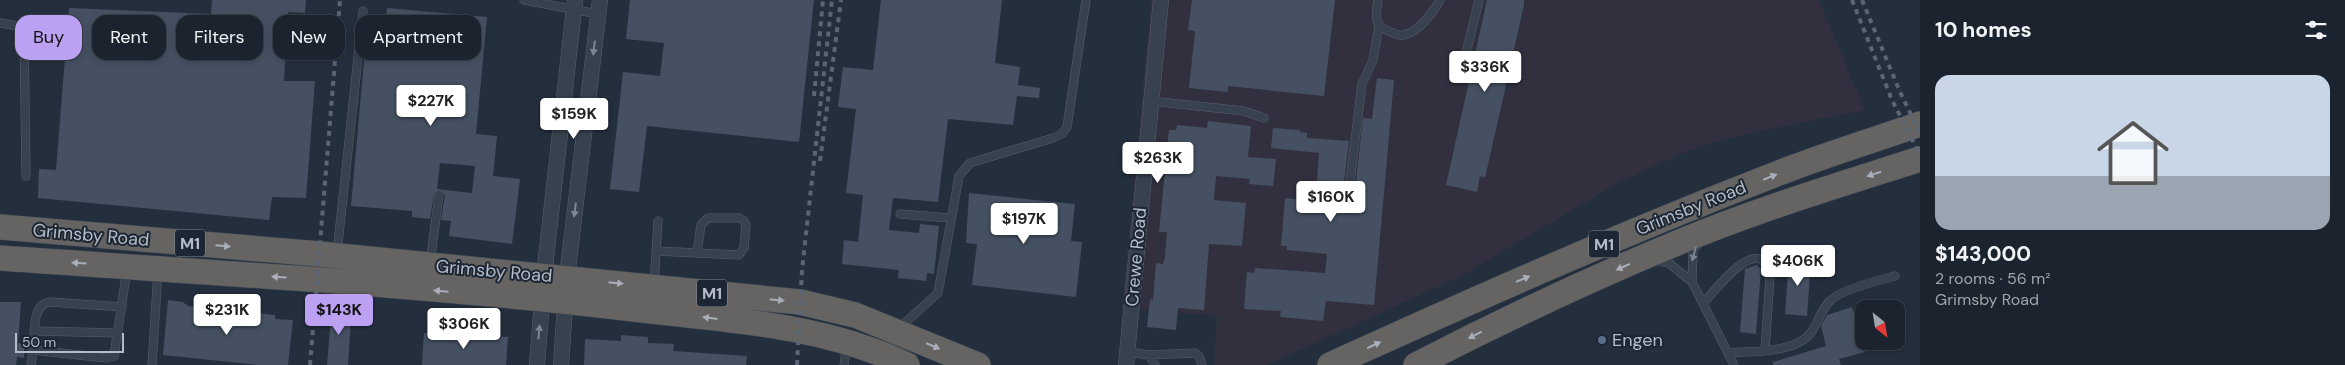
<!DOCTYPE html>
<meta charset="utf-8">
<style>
:root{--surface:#1b232e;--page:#282f3a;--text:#f1f3f6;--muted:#a0a4aa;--line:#39404a;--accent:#bca0f2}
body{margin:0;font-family:"DM Sans",sans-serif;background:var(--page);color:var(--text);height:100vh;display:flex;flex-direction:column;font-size:19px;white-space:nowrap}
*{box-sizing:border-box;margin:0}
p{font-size:16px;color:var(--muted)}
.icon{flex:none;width:28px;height:28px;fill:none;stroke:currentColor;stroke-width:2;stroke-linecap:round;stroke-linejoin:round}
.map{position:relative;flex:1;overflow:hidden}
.drawer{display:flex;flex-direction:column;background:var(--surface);width:425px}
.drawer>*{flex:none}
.banner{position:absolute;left:15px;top:15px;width:475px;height:45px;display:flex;gap:10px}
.needle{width:32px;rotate:150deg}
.tools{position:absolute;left:1855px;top:300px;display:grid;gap:10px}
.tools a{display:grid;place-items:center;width:50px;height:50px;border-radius:10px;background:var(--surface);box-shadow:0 2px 8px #0003,0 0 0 1px var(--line);font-size:25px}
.scale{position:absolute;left:15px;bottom:12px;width:109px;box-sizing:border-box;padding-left:5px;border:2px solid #b4bcc9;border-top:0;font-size:14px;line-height:18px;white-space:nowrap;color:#b4bcc9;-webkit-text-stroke:4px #1d2633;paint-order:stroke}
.price{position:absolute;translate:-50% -42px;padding:0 11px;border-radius:5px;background:#fff;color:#222;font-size:16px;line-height:32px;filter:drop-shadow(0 1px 2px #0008)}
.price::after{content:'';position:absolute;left:50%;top:30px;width:15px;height:11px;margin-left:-8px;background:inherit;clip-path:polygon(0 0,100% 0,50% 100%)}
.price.on{background:var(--accent);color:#111}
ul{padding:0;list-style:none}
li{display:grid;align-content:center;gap:10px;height:265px;padding:0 15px}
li+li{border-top:1px solid var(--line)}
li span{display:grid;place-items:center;height:155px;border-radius:15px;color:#555}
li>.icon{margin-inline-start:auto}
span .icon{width:90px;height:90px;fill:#fffc;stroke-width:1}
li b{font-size:21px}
h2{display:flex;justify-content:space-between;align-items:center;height:60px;padding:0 15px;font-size:21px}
.chip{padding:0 18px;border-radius:15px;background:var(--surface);box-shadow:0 2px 8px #0003,0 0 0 1px var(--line);font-size:18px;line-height:45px}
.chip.on{background:var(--accent);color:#111}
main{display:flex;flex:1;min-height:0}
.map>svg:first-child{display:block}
.medical{fill:#32303f}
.building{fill:#455162;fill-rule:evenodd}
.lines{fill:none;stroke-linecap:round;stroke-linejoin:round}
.service-casing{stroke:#565f6c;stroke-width:9}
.minor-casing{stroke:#565f6c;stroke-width:16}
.trunk-casing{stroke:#434c59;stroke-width:26}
.service{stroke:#38414e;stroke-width:8}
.minor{stroke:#38414e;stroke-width:15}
.trunk{stroke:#656462;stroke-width:25}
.rail{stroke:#5a6575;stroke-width:4;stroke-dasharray:5 5;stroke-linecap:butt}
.oneway{fill:#7c8592}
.oneway2{fill:#a8afba}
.service-dot{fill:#5c6f8a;stroke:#1d2633;stroke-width:2}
.labels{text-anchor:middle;stroke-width:4;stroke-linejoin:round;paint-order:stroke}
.shield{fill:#1d2633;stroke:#878f9c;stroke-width:1}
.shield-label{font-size:16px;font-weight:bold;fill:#b4bcc9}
.street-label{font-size:18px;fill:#b4bcc9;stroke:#1d2633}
.poi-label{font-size:18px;fill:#b4bcc9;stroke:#1d2633;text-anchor:start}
</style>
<main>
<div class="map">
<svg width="1920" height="365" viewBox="0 0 1920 365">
<rect width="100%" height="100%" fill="#242f3e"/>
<path class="medical" d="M1151 0H1819L1865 110 1755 132 1711 143 1678 155 1618 183 1461 276 1276 361 1266 365H1214L1217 316 1122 308Z"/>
<path class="building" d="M212 0H306L305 13 288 12 284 81H315L306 198 272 197 269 220 38 198 39 169 56 170 69 8 211 14Z
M630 0H814L799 142 647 126 639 192 610 189 623 72 660 76 664 43 626 39Z
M881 0H1002L995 63 1020 67 1018 85 1040 88 1039 98 1017 96 1013 125 948 119 938 202 893 198 889 230 919 233 920 224 939 226 934 274 927 273 926 281 898 278 899 270 842 264 844 240 858 242 863 195 846 193 856 109 838 107 843 67 873 70Z
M1192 0H1335L1324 96 1228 86V92L1189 88 1195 31 1188 30Z
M1487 0H1524V5L1485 178 1480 176 1477 192 1446 185Z
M387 8 487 17 476 134 497 136 493 176 520 179 512 244 449 236 451 221 441 220 445 195 440 190 434 194 430 219 412 217V211L351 206 366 39 384 41ZM440 163 475 166 472 193 437 189Z
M1377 78 1394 80 1374 305 1326 301 1323 321 1280 317 1281 311 1244 309 1247 272 1254 273 1255 268 1325 273 1327 254 1287 250V246H1281L1285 198 1313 201V194H1316L1319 153 1271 148 1273 128 1300 130V132L1307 133V138L1349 141 1343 189 1346 194H1352L1355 190 1363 118 1372 119Z
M1208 121 1251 126 1248 157 1276 159 1273 186 1249 184 1250 179 1216 176 1214 200 1246 203 1242 246 1209 244 1204 310 1178 308 1176 330 1147 327 1150 299 1153 300 1156 263 1163 264 1165 258 1167 232H1159L1169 130H1176L1177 125 1207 128Z
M969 193 1075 204 1071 241 1082 242 1076 297 972 285 977 244 966 243Z
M1789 258 1811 259 1807 316 1785 314Z
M1757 265 1761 269 1756 334 1740 332 1745 269Z
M168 300 183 302 188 306 275 315V319L293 320 288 365H258L163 355Z
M0 302H21L18 343 24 344V358L17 357 16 365H0Z
M332 305H348L347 318 351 319 348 365H327Z
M1852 307 1865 352 1839 359 1841 365H1773V362L1826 346 1821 326 1827 315Z
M424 333 508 337 506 365H422Z
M621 335 648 337V343L674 344 673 351 747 356 746 365H584L585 339 621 341Z"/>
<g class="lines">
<g class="service-casing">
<path id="service" d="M524 0 598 14
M1378 0C1375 20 1374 26 1393 33 1397 35 1400 36 1404 35 1419 32 1433 12 1440 0
M0 23 19 26 24 33 26 176
M1460 78 1479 0
M1151 101 1244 111 1264 118
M1349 189 1362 84 1373 60 1379 26
M900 214 950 218
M1700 242 1693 250 1692 282 1734 365
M656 251 739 255 744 248 746 225 744 221 739 218H708L701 225 697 253
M337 253 363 11
M1656 260 1669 263 1692 282
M430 263 439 195
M654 285 658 221
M1703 304C1715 290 1762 228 1770 277L1765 350
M898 329 938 293 959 176 970 163 1053 138 1062 134 1067 127 1086 0
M35 331 118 333
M33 350C35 334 31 303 51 302L122 307
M1128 352 1149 355 1195 353 1199 356 1202 365
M1728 353C1751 351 1783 353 1803 340 1817 332 1818 311 1831 300 1843 289 1879 280 1895 276
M1149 355 1155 365
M31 365 33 350 106 358 114 356 127 269
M152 365 158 271
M844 365 847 345"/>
</g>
<g class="minor-casing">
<path id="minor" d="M537 365 544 276 575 0
M561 365 567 277 600 0
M1126 365 1161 0"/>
</g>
<g class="trunk-casing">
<path id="trunk" d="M0 227 320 254 800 302 855 315 978 365
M0 258C211 273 423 284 634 309 726 320 822 324 907 365
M1330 365C1482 296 1635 228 1792 168 1834 152 1877 139 1920 124
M1416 365C1501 321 1588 280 1677 243 1756 210 1839 185 1920 159"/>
</g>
<use href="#service" class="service"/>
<use href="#minor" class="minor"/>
<use href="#trunk" class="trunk"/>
<path class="rail" d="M1852 0 1892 100 1920 155
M1862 0 1900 92 1920 133
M814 96 823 0
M820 161 841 0
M310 365 340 0
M797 365 802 270 832 0"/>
</g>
<defs><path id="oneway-solid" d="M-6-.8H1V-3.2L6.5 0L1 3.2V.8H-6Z" transform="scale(1.25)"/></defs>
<g class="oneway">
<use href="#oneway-solid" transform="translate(594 48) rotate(97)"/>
<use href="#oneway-solid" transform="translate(575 210) rotate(97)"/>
<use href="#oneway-solid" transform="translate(1694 254) rotate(105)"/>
<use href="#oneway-solid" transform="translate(539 332) rotate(-85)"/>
</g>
<g class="oneway2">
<use href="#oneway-solid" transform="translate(1874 174) rotate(162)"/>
<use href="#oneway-solid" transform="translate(1770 177) rotate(-22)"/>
<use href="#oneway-solid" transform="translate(223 246) rotate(5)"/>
<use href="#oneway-solid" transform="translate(79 263) rotate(-176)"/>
<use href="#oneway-solid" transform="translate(1623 267) rotate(156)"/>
<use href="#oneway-solid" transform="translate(279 277) rotate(-176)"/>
<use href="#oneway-solid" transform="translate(1523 279) rotate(-23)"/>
<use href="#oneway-solid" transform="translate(616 283) rotate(6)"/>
<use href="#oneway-solid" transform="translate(441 291) rotate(-175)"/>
<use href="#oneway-solid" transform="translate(777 300) rotate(6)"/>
<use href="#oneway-solid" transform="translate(710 318) rotate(-173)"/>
<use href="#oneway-solid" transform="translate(1475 335) rotate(153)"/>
<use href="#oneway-solid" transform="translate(1374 345) rotate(-25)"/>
<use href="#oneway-solid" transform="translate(933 346) rotate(23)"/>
</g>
<circle class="service-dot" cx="1602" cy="340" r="5"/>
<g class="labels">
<g class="shield">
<rect x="175" y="229.5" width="30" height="27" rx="4"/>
<rect x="1589" y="230.5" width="30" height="27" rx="4"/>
<rect x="697" y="279.5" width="30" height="27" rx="4"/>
</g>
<g class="shield-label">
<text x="190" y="249">M1</text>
<text x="1604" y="250">M1</text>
<text x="712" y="299">M1</text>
</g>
<g class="street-label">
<text transform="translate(1691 208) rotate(-22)" y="6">Grimsby Road</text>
<text transform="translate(91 235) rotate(5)" y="6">Grimsby Road</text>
<text transform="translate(1136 257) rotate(-85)" y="6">Crewe Road</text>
<text transform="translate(494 271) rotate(5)" y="6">Grimsby Road</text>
</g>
<g class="poi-label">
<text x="1612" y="346">Engen</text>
</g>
</g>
</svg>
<div class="tools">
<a><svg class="needle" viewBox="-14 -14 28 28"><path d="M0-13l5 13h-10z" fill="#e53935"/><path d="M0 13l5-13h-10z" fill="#a0a4aa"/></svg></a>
</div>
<div class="scale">50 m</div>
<b class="price" style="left:1485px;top:93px">$336K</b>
<b class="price" style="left:431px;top:127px">$227K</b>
<b class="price" style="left:574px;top:140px">$159K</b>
<b class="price" style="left:1158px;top:184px">$263K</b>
<b class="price" style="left:1331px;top:223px">$160K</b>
<b class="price" style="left:1024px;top:245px">$197K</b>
<b class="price" style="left:1798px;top:287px">$406K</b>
<b class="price" style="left:227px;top:336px">$231K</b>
<b class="price on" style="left:339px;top:336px">$143K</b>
<b class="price" style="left:464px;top:350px">$306K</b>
<div class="banner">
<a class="chip on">Buy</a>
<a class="chip">Rent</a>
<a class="chip">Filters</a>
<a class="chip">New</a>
<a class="chip">Apartment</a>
</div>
</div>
<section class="drawer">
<h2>10 homes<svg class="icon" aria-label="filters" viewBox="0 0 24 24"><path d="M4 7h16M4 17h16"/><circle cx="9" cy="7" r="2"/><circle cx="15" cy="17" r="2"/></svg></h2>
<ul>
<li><span style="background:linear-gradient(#c9d6e8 65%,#9aa5b1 0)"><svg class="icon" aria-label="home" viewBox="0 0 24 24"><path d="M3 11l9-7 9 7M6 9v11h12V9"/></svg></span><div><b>$143,000</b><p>2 rooms · 56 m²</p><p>Grimsby Road</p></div></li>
</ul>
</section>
</main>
